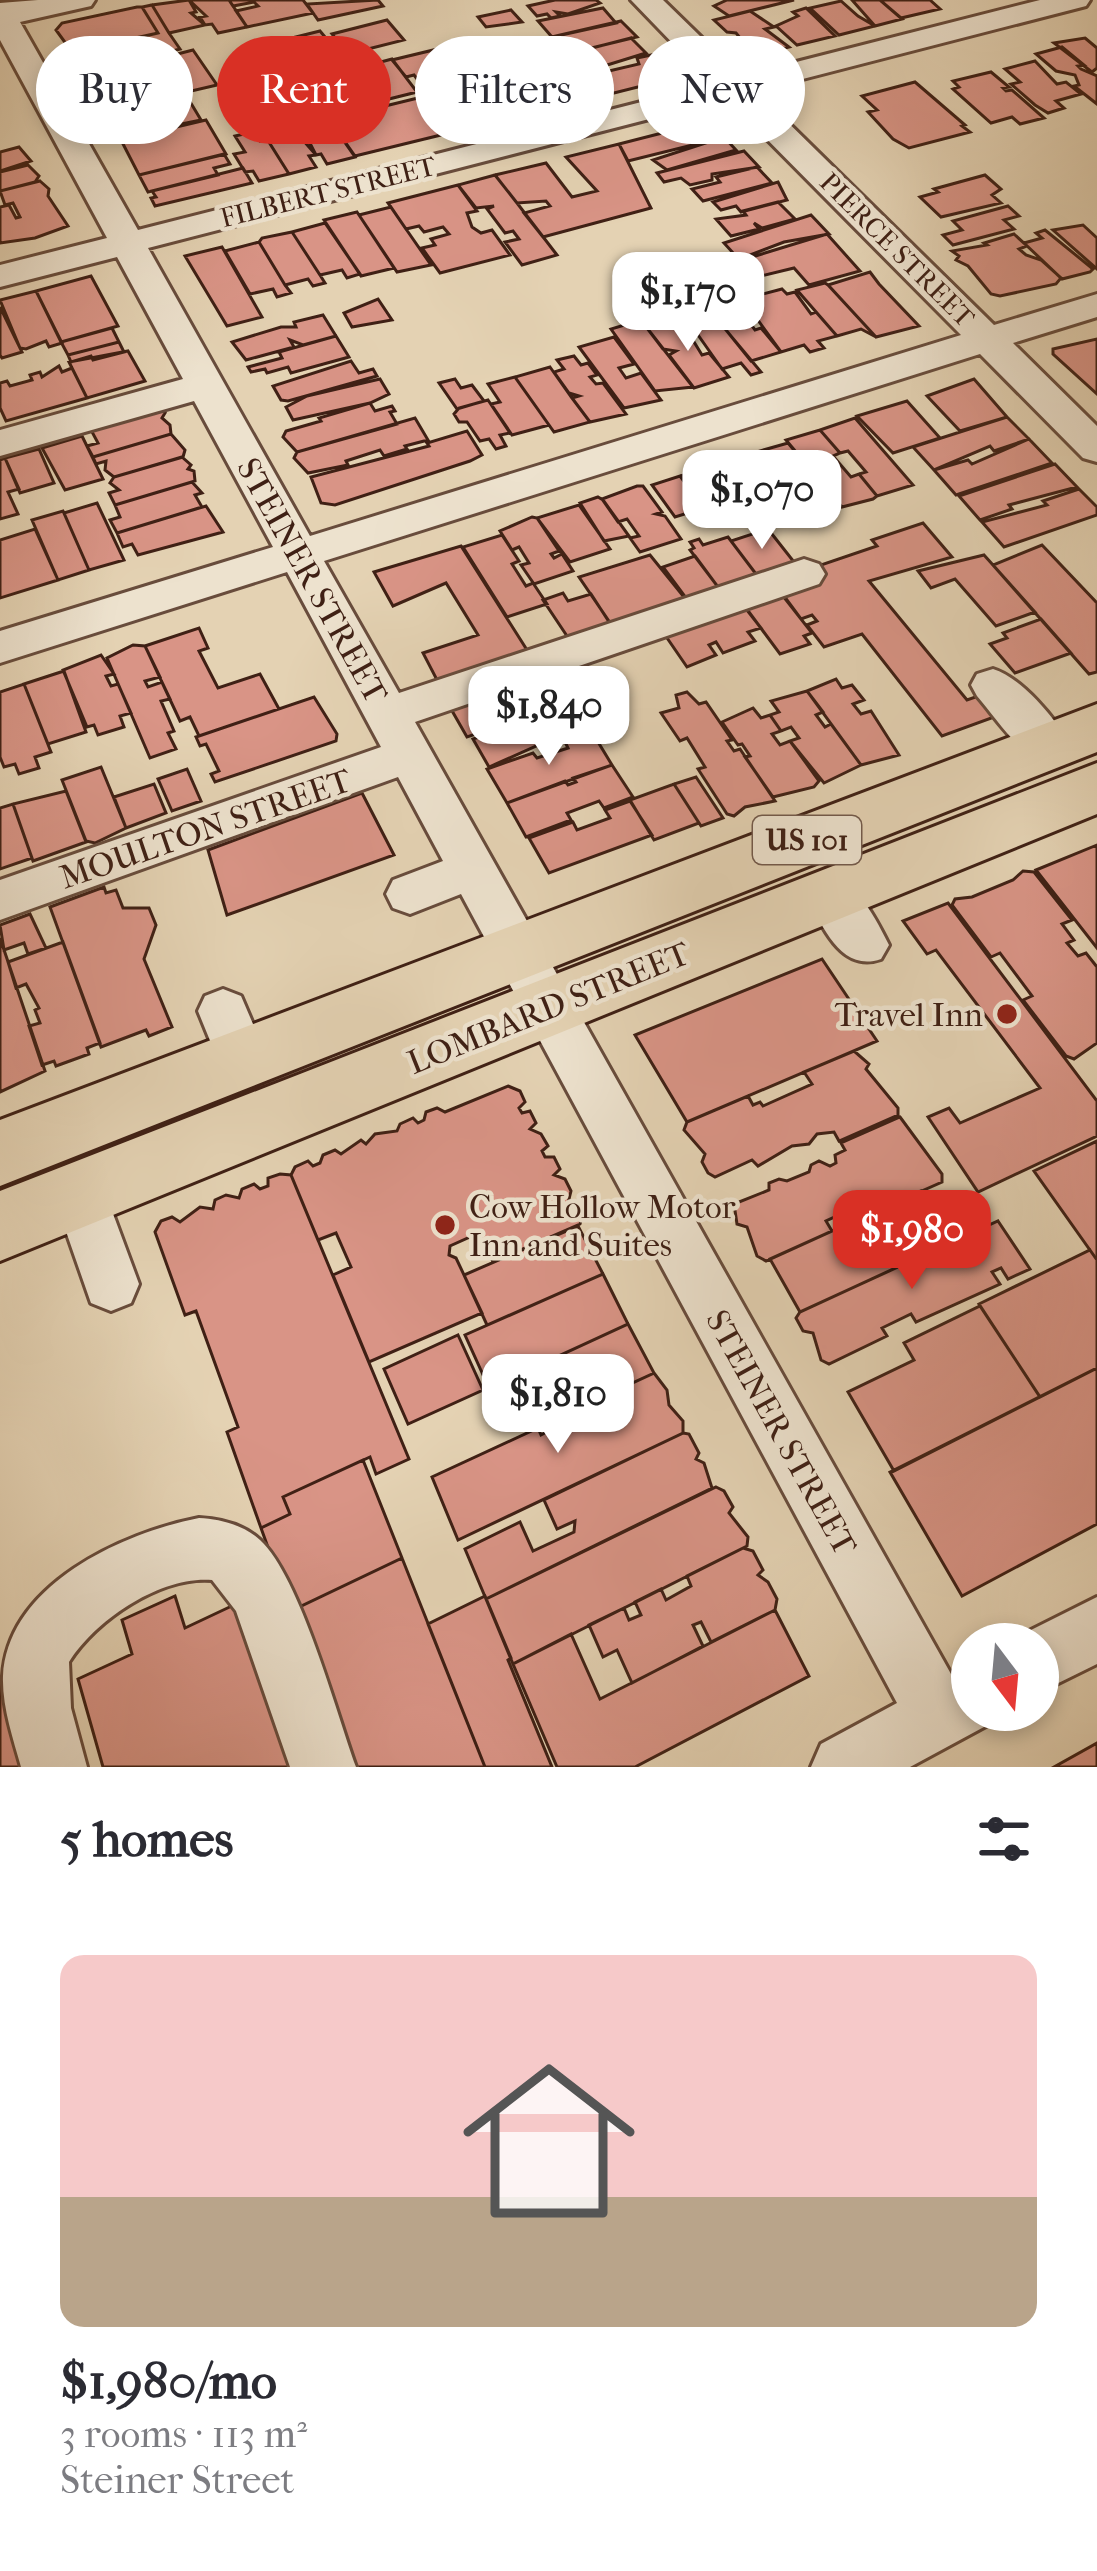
<!DOCTYPE html>
<meta charset="utf-8">
<style>
:root{--surface:#fff;--page:#f2f2f3;--text:#2b2b33;--muted:#7c7c81;--accent:#d93025}
body{margin:0;font-family:"IM FELL French Canon",serif;background:var(--page);color:var(--text);height:100vh;display:flex;flex-direction:column;font-size:45px;white-space:nowrap}
*{box-sizing:border-box;margin:0}
p{font-size:39px;color:var(--muted)}
.icon{flex:none;width:66px;height:66px;fill:none;stroke:currentColor;stroke-width:2;stroke-linecap:round;stroke-linejoin:round}
.map{position:relative;height:1767px;overflow:hidden}
.details{display:flex;flex-direction:column;background:var(--surface);flex:1}
.details>*{flex:none}
.guide{position:absolute;left:36px;top:36px;width:1026px;height:108px;display:flex;gap:24px}
.needle{width:78px;rotate:164deg}
.tools{position:absolute;left:951px;top:1623px;display:grid;gap:24px}
.tools a{display:grid;place-items:center;width:108px;height:108px;border-radius:50%;background:var(--surface);box-shadow:0 6px 18px #0003;font-size:60px}
.price{position:absolute;translate:-50% -102px;padding:0 27px;border-radius:24px;background:#fff;color:#222;font-size:39px;line-height:78px;filter:drop-shadow(0 3px 6px #0008)}
.price::after{content:'';position:absolute;left:50%;top:72px;width:36px;height:27px;margin-left:-18px;background:inherit;clip-path:polygon(0 0,100% 0,50% 100%)}
.price.current{background:var(--accent);color:#fff}
ul{padding:0;list-style:none}
li{display:grid;align-content:center;gap:24px;height:636px;padding:0 60px}
li span{display:grid;place-items:center;height:372px;border-radius:24px;color:#555}
li>.icon{margin-inline-start:auto}
span .icon{width:216px;height:216px;fill:#fffc;stroke-width:1}
li b{font-size:51px}
h2{display:flex;justify-content:space-between;align-items:center;height:144px;padding:0 60px;font-size:51px}
.pill{padding:0 42px;border-radius:54px;background:var(--surface);box-shadow:0 6px 18px #0003;font-size:42px;line-height:108px}
.pill.current{background:var(--accent);color:#fff}
.map>svg:first-child{display:block}
.building{fill:#d99486;stroke:#3f2015;stroke-width:3}
.lines{fill:none;stroke-linecap:round;stroke-linejoin:round}
.minor-casing{stroke:#684c3c;stroke-width:6}
.highway-casing{stroke:#3f2015;stroke-width:6}
.minor{fill:#ede2ce;fill-rule:evenodd}
.highway{fill:#e4d2b3;fill-rule:evenodd}
.poi-dot{fill:#8f2418;stroke:#ede2ce;stroke-width:4.5}
.labels{text-anchor:middle;stroke-width:9;stroke-linejoin:round;paint-order:stroke}
.far-street-label{font-size:27px;fill:#3f2015;stroke:#ede2ce}
.shield{fill:#ede2ce;stroke:#735a4c;stroke-width:3}
.shield-label{font-size:30px;font-weight:bold;fill:#3f2015}
.street-label{font-size:33px;fill:#3f2015;stroke:#ede2ce}
.poi-label{font-size:33px;fill:#3f2015;stroke:#ede2ce;text-anchor:end}
</style>
<div class="map">
<svg width="1097" height="1767" viewBox="0 0 1097 1767">
<rect width="100%" height="100%" fill="#e4d2b3"/>
<filter id="stains"><feTurbulence type="fractalNoise" baseFrequency=".00167" numOctaves="4"/><feColorMatrix values="0 0 0 0 .2 0 0 0 0 .09 0 0 0 0 .02 0 0 0 .5 -.17"/></filter>
<radialGradient id="worn" r=".72"><stop offset=".6" stop-color="#630" stop-opacity="0"/><stop offset="1" stop-color="#630" stop-opacity=".3"/></radialGradient>
<path class="building" d="M189 0 196 12 191 13 205 25 169 33 152 5Z
M189 0H229L247 27 218 33 212 24 205 25 200 17 206 16Z
M229 0H303L313 13 247 27 236 11 258 6 254 2 233 6Z
M378 0 383 6 318 20 307 4Z
M555 0H596L600 3 568 14 556 12 560 16 551 18 547 14 537 16 528 6Z
M727 0H794L729 16 714 6Z
M852 0H880L902 19 875 26Z
M880 0H930L940 9 901 18Z
M841 1 858 16 875 26 839 35 810 8Z
M152 5 169 33 180 49 154 56 145 36 158 33 142 7Z
M137 7H142L158 33 72 52 56 30 62 23Z
M603 8 616 23 552 37 538 21Z
M806 8 835 36 797 45 776 26 798 16 793 12Z
M511 10 522 22 486 27 478 17Z
M750 11 774 27 765 29 789 47 752 56 738 43 741 39 736 33 727 32 714 20Z
M387 20 404 40 348 54 332 34Z
M621 21 637 37 554 57 539 40Z
M320 31 341 56 292 68 272 43Z
M145 36 155 59 83 75 70 53Z
M631 38 646 53 604 66 588 49Z
M1085 38 1097 48V68L1092 72 1054 43Z
M514 39 526 40 544 61 513 68 494 44Z
M450 46 467 62 438 68 453 87 481 80 508 113 496 116 501 122 472 129 461 120 443 124 423 99 431 97 414 75 406 77 392 60Z
M1062 47 1084 65 1078 66 1081 69 1097 76V104L1074 86 1079 85 1075 75 1056 71 1036 54Z
M193 50 217 85 183 93 169 84 152 88 158 99 107 110 84 78Z
M656 54 678 77 558 107 547 93 569 88 558 78 575 73 579 78 639 64 637 58Z
M392 59 417 92 377 102 381 107 422 97 449 133 355 156 329 119 366 111 363 106 325 115 302 83Z
M1035 61 1057 84 1066 82 1081 94 1056 101 1064 108 1048 113 1035 105 1011 84 1020 82 1005 69Z
M991 72 1009 87 1003 88 1006 91 1012 90 1044 118 1020 124 1012 117 991 123 953 89 959 87 953 81Z
M515 73 539 101 510 108 484 77Z
M915 82 965 125 962 126 970 132 909 148 893 139 868 112 877 110 862 96Z
M186 95 201 120 123 136 111 114Z
M317 115 324 126 332 124 355 157 327 164 321 154 316 155 298 120Z
M717 119 733 135 628 161 619 144Z
M206 120 226 154 139 175 121 140Z
M288 123 316 155 309 156 316 167 289 174 267 139 276 137 270 127Z
M253 132 260 141 267 139 289 174 259 181 253 171 245 172 234 154 245 152 235 136Z
M724 137 736 150 667 170 653 160Z
M619 144 651 208 543 237 524 213 550 206 546 201 517 203 495 175 546 163 572 197 597 191 566 157Z
M19 147 31 161 0 171V152Z
M744 151 759 167 712 174V180L690 185 681 178 664 182 657 173Z
M224 154 230 164 214 168 218 175 152 191 148 192 139 175Z
M28 165 39 176 35 182 0 191V172Z
M757 167 772 183 703 201 692 189 720 182 716 177Z
M243 168 252 183 155 206 151 198 156 197 152 191Z
M495 175 517 203 557 255 522 265 505 242 519 239 513 231 505 233 487 209 494 206 476 208 458 185Z
M985 175 1001 189 992 195 1001 203 941 217 920 197 938 192 934 189Z
M40 181 49 189 48 196 68 226 35 238 0 243V207L9 205 16 218 20 217 13 203 5 205 0 191Z
M778 182 787 200 741 212 736 206 721 210 713 202Z
M458 185 477 211 467 213 472 227 481 233 492 230 510 255 440 273 422 248 435 245 431 239 449 234 443 227 424 232 419 226 406 229 388 203Z
M778 202 795 219 762 228 754 223 759 229 731 236 716 219 746 215 743 211Z
M1008 206 1019 216 1004 220 1014 229 953 245 943 235 962 230 953 221Z
M391 207 406 229 431 265 397 272 359 215Z
M357 212 359 215 394 268 361 276 324 220Z
M811 215 829 234 784 242 745 257 734 254 724 243Z
M325 223 360 274 347 278 342 270 320 275 292 232Z
M1083 225 1097 238V269L1053 230Z
M1045 230 1093 269 1090 272 1062 279 1024 243 1042 238 1036 233Z
M292 232 320 275 325 283 313 286 308 279 285 285 259 242 262 238Z
M827 234 860 271 809 285 794 268 753 278 739 261Z
M1014 234 1027 246 1019 249 1026 255 1041 260 1061 278 1056 284 1000 296 991 294 968 266 956 260 959 256 952 251 987 245 984 243Z
M259 242 285 285 291 293 277 297 273 289 250 294 225 251Z
M222 247 262 317 227 326 185 256Z
M724 263 741 283 667 303 661 295 677 291 668 279Z
M870 272 879 284 919 326 876 337 828 285Z
M91 276 118 326 61 342 36 291Z
M825 283 828 285 876 337 861 329 837 336 797 290Z
M782 289 787 294 795 292 811 314 816 312 837 336 818 341 824 348 810 352 804 345 781 352 747 305 752 303 748 298Z
M36 291 62 343 49 347 46 341 26 349 20 348 0 300Z
M378 299 392 320 352 327 344 313Z
M0 307 22 352 2 358 0 355Z
M739 308 755 330 761 328 781 352 751 361 714 315Z
M707 311 716 318 761 372 751 375 741 363 722 369 691 325 686 327 679 319Z
M323 315 336 336 303 345 290 340 294 347 246 360 232 342 281 327H296L294 322Z
M680 319 702 355 709 353 729 377 694 388 669 355 676 351 663 349 647 328Z
M641 320 647 328 693 387 655 391 611 329Z
M112 328 119 342 68 355 61 342Z
M336 336 349 357 291 373 288 367 267 373 265 369 251 372 248 367 282 358 279 352Z
M614 337 634 364 619 368 626 378 641 373 661 400 624 408 579 347Z
M1097 339V394L1053 354V349Z
M119 342 124 352 93 360 91 356 71 362 68 355Z
M128 351 145 381 87 398 69 362Z
M574 356 581 365 588 363 597 375 590 377 596 384 603 383 626 414 590 422 572 398 579 396 569 393 554 372 564 369 557 360Z
M351 361 359 373 373 369 377 376 288 401 281 400 273 386Z
M59 366 62 372 72 368 87 398 6 421 0 408V383L7 381 10 386 32 380 30 375 40 372 42 377Z
M550 367 572 398 590 422 554 432 515 377Z
M515 377 549 425 512 435 491 404 500 402 488 384Z
M380 379 389 394 370 403 293 420 286 407 307 396Z
M455 379 461 388 472 385 484 401 457 409 439 383Z
M974 379 1007 417 960 431 927 396Z
M488 400 510 433 500 435 506 446 496 449 489 439 480 441 467 422H459L454 414 459 408Z
M907 401 940 438 893 453 857 416Z
M370 403 375 411 392 406 395 411 390 412 397 424 297 452 283 437 286 431 321 421 319 418Z
M159 409 165 413 162 418 170 425 171 434 93 457 87 446 98 443 91 430Z
M1007 417 1029 439 994 451 990 446 934 470 913 447Z
M415 418 428 440 405 446 407 449 384 456 380 450 346 461 348 465 308 473 294 458 297 452Z
M855 418 913 485 877 496 859 474 866 472 848 451 840 453 820 430Z
M820 430 840 453 833 456 851 477 859 474 877 496 873 499 842 507 786 440Z
M467 431 482 455 470 461 335 505 321 503 311 477 429 446 427 443Z
M171 434 185 450 183 457 114 477 105 470 106 461 96 464 93 457Z
M82 436 103 479 65 490 42 448Z
M1029 439 1052 463 956 495 934 470 968 460 972 464Z
M788 443 809 468 804 470 812 480 818 479 838 503 803 515 786 493 792 491 781 478 774 479 753 453Z
M39 449 54 483 20 493 5 458Z
M753 453 774 479 767 482 778 496 786 493 803 515 765 527 716 465Z
M182 457 191 465 188 469 194 471 195 481 115 505 109 493 119 490 110 483 114 477Z
M5 458 19 489 8 492 18 514 0 519V460Z
M1055 464 1077 487 1009 505 1012 509 980 520 959 496Z
M716 465 751 510 715 522 700 502 713 498 708 492 695 496 680 476Z
M680 476 704 508 675 517 652 485Z
M192 482 202 493 195 495 202 507 117 533 110 520 120 517 115 505Z
M637 486H643L662 512 656 514 665 516 681 539 640 552 630 538 639 536 627 519 618 522 602 499Z
M1079 489 1097 507V515L1004 547 982 522 1047 505 1043 501Z
M598 497 603 500 629 536 604 541 580 503Z
M97 503 124 560 89 570 64 513Z
M579 505 610 549 570 562 537 518Z
M206 506 223 532 138 555 132 544 123 547 117 533Z
M63 511 89 570 58 580 32 520Z
M532 517 537 518 559 551 551 554 554 558 562 554 573 571 534 584 521 565 529 563 519 547 512 550 500 531Z
M923 523 952 557 869 581 967 700 984 694 997 716 942 736 862 634 824 647 807 625 817 621 812 615 801 619 781 592 809 569 877 546 872 540Z
M35 529 58 580 0 598V540Z
M768 529 794 562 756 574 731 541Z
M502 535 519 561 512 564 526 586 533 583 547 604 507 617 463 547Z
M728 537 756 574 718 587 690 550 694 548 690 542 699 539 703 545Z
M1042 545 1097 603V672L1089 674 993 565Z
M461 546 527 650 437 680 423 653 478 635 446 583 393 606 374 572Z
M650 555 688 602 613 627 579 577Z
M984 555 993 565 1035 612 996 626 955 579 931 588 918 571Z
M695 556 718 587 686 598 663 567Z
M563 593 568 601 591 594 611 625 569 639 543 600Z
M783 596 812 633 804 636 810 644 780 654 746 608Z
M743 605 761 628 748 632 755 641 723 653 716 642 709 645 716 655 687 667 663 632Z
M1041 619 1071 653 1015 673 990 644 1007 638 1003 633Z
M199 628 208 648 199 651 218 688 260 674 279 709 199 736 190 717 180 721 145 646Z
M133 645 145 646 160 677 145 681 148 687 162 682 170 699 161 701 174 731 168 733 176 749 150 758 107 658Z
M101 655 114 674 106 676 111 686 118 684 131 713 120 716 124 727 98 735 94 725 87 727 63 670Z
M549 668 570 702 535 714 532 709 523 712 526 717 467 737 447 702Z
M64 671 86 732 48 744 24 684Z
M836 679 842 688 852 685 864 700 853 704 861 714 871 711 899 755 861 765 807 691Z
M24 684 51 752 35 757 39 768 19 774 15 764 4 767 0 757V692Z
M807 691 823 712 816 715 825 727 831 724 861 765 824 783 790 741 799 738 791 727 781 731 770 715 779 712 771 701Z
M687 692 699 704 706 702 732 740 727 741 734 751 740 749 775 801 745 807 734 816 727 814 698 769 705 767 687 738 680 741 661 713 679 708 676 695Z
M314 697 337 734 336 741 215 782 211 774 219 771 206 744 200 746 196 737Z
M573 704 589 731 564 740 561 735 489 767 473 739 526 720 529 724Z
M753 708 761 718 770 715 781 731 772 734 780 745 790 741 819 781 814 787 773 797 745 757 750 756 742 744 738 745 722 722Z
M592 732 612 765 507 803 487 769 533 753 537 758 568 748 565 742Z
M612 765 633 797 604 808 599 801 567 813 571 820 526 837 507 803 565 781 568 785 576 782 573 778Z
M101 767 126 828 95 843 86 841 62 780Z
M187 769 201 801 172 811 158 779Z
M696 777 723 818 701 826 674 784Z
M154 784 166 813 126 828 114 797Z
M674 784 699 823 654 840 630 800Z
M66 791 86 842 33 861 13 804Z
M362 793 394 855 227 915 208 850Z
M630 801 652 835 549 873 529 838 573 822 577 830 610 818 605 810Z
M13 804 32 858 0 869V808Z
M1097 845V948L1036 870Z
M1023 871 1034 872 1072 920 1062 924 1074 940 1067 943 1078 956 1086 953 1097 967V1043L1074 1059 1066 1056 1023 1000 1032 996 1000 953 991 957 952 905 955 899 972 897 1013 880Z
M104 887 106 893 116 890 123 908H149L156 925 144 959 172 1027 149 1036 146 1030 101 1047 50 907Z
M948 903 1097 1101V1136L978 1192 928 1117 949 1108 960 1123 1040 1088 936 950 927 954 903 921Z
M30 914 46 948 28 954 24 943 4 950 0 925Z
M0 938 45 1071 0 1092Z
M63 942 100 1043 87 1048 89 1054 56 1066 54 1061 42 1065 29 1026 40 1023 35 1010 39 1008 26 984 16 988 8 962Z
M822 959 877 1041 687 1122 635 1035Z
M854 1051 869 1064 866 1069 898 1108V1115L839 1141 834 1132 817 1134 809 1144 792 1146 758 1166 752 1160 715 1177 708 1173 702 1162 705 1154 684 1130 687 1122 748 1096 753 1105 760 1102 763 1106 812 1084 804 1072Z
M508 1086 520 1091 525 1102 519 1108 522 1113 530 1111 536 1123 530 1129 541 1134 548 1146 542 1151 545 1157H554L560 1169 554 1175 565 1179 571 1191 568 1203 577 1202 583 1214 580 1224 493 1262 479 1233 450 1246 449 1255 456 1258 482 1313 369 1362 333 1275 351 1267 336 1233 318 1240 291 1175 295 1167 308 1161 313 1166 320 1163 323 1155 335 1150 341 1154 361 1140 366 1144 375 1134 397 1131 400 1124 413 1118 418 1123 424 1120 426 1112 437 1108 445 1112Z
M900 1117 942 1174V1182L890 1205 883 1195 826 1221 832 1231 766 1261 757 1256 747 1227 737 1224 734 1204 769 1190V1183L779 1179 787 1181 809 1172 811 1165 819 1161 830 1166 836 1163 835 1155 845 1150 841 1143Z
M1097 1141V1260L1034 1171Z
M280 1174 291 1175 409 1459 376 1474 370 1457 283 1497 290 1514 261 1528 227 1432 238 1427 196 1311 185 1315 155 1232 161 1221 172 1217 180 1222 200 1207 213 1209 215 1200 226 1195 239 1198 242 1189 254 1184 260 1189 268 1186V1178Z
M921 1191 954 1241 800 1312 770 1259Z
M998 1221 1030 1269 1008 1279 1001 1268 992 1272 1000 1284 916 1322 911 1314 882 1328 887 1336 829 1364 821 1360 813 1333 803 1331 796 1318 800 1312Z
M578 1226 603 1274 487 1325 464 1275Z
M1090 1250 1097 1260V1368L1040 1397 979 1304Z
M603 1274 628 1324 489 1388 465 1335Z
M980 1306 1040 1397 894 1471 848 1392 914 1360 904 1343Z
M628 1324 654 1373 552 1420 541 1405 515 1417 500 1383Z
M458 1335 483 1390 408 1424 384 1369Z
M1097 1368V1524L962 1596 890 1472Z
M654 1373 667 1390 669 1405 683 1421V1433L458 1540 432 1477 538 1428 541 1435 556 1427 552 1420Z
M683 1433 689 1434 699 1453 696 1459 704 1463 712 1488 486 1599 465 1549 520 1522 533 1551 574 1532 575 1521 557 1529 544 1500Z
M363 1460 402 1558 291 1611 261 1528 290 1514 283 1497Z
M716 1487 724 1491 733 1507 729 1513 748 1537 747 1546 513 1664 486 1599Z
M743 1548 753 1551 763 1570 758 1575 768 1582 777 1599 775 1610 711 1642 701 1622 693 1625 703 1646 632 1683 617 1650 603 1657 589 1625 624 1608 629 1620 641 1615 635 1602 661 1589 666 1600 691 1586 687 1576Z
M402 1558 485 1767H356L326 1683 291 1611Z
M175 1596 185 1628 236 1604 292 1767H103L78 1679 132 1654 122 1620Z
M485 1596 511 1658 508 1660 552 1767H485L428 1624Z
M775 1610 809 1676 635 1767H557L513 1664 571 1634 600 1699Z
M8 1678 31 1767H0V1682Z
M1097 1743V1767H1054Z"/>
<g class="lines">
<g class="minor-casing">
<path id="minor" d="M38 0H95L91 6 20 22 138 230 712 84 631 0H663L741 76 1040 0H1090L1086 6 756 91 994 325 1097 294V317L1013 343 1097 426V462L1083 458 980 354 324 561 399 693 804 559 819 564 825 574 819 584 415 722 951 1674 972 1666V1710H999L995 1721 910 1767H811L821 1744 897 1703 461 894 410 914 393 908 386 894 393 880 443 861 398 777 0 920V880L381 747 287 572 0 663V631L273 547 194 401 0 456V430L183 379 117 257 0 287V265L107 238 0 40V3ZM727 99 961 335 310 536 148 248Z
M993 669C1022 678 1056 719 1071 746L1064 758C1026 770 1001 723 977 696L971 685 977 674Z
M830 874C858 884 876 919 889 945L881 959C841 973 822 926 806 894L813 880Z
M223 989 241 996 268 1059 260 1075 242 1081 224 1075 198 1011 205 996Z
M80 1169 99 1176 139 1284 131 1303 111 1311 91 1303 53 1194 61 1176Z
M199 1518C220 1519 244 1525 260 1540 300 1577 336 1712 356 1767H290L236 1611 212 1580C161 1576 96 1619 69 1662L71 1708 87 1767H21C13 1738 2 1707 3 1676 8 1585 122 1533 199 1518Z
M1097 1597V1664L1038 1693V1644H1013L1015 1638Z"/>
</g>
<g class="highway-casing">
<path id="highway" d="M1097 704V752L0 1186V1120Z
M1097 763V814L0 1261V1191Z"/>
</g>
<use href="#minor" class="minor"/>
<use href="#highway" class="highway"/>
</g>
<g class="poi-dot">
<circle cx="1007" cy="1014" r="12"/>
<circle cx="445" cy="1225" r="12"/>
</g>
<g class="labels">
<g class="far-street-label">
<text transform="translate(328 192) rotate(-14)" y="9">FILBERT STREET</text>
<text transform="translate(897 250) rotate(45)" y="9">PIERCE STREET</text>
</g>
<rect class="shield" x="753" y="816" width="108" height="48" rx="9"/>
<g class="shield-label">
<text x="807" y="850">US 101</text>
</g>
<g class="street-label">
<text transform="translate(313 580) rotate(61)" y="12">STEINER STREET</text>
<text transform="translate(205 828) rotate(-19)" y="12">MOULTON STREET</text>
<text transform="translate(548 1007) rotate(-22)" y="12">LOMBARD STREET</text>
<text transform="translate(782 1432) rotate(61)" y="12">STEINER STREET</text>
</g>
<g class="poi-label">
<text x="983" y="1026">Travel Inn</text>
<text x="469" y="1218" text-anchor="start">Cow Hollow Motor<tspan x="469" dy="38">Inn and Suites</tspan></text>
</g>
</g>
<rect width="100%" height="100%" filter="url(#stains)"/>
<rect width="100%" height="100%" fill="url(#worn)"/>
</svg>
<div class="tools">
<a><svg class="needle" viewBox="-14 -14 28 28"><path d="M0-13l5 13h-10z" fill="#e53935"/><path d="M0 13l5-13h-10z" fill="#7c7c81"/></svg></a>
</div>
<b class="price" style="left:688px;top:354px">$1,170</b>
<b class="price" style="left:762px;top:552px">$1,070</b>
<b class="price" style="left:549px;top:768px">$1,840</b>
<b class="price current" style="left:912px;top:1292px">$1,980</b>
<b class="price" style="left:558px;top:1456px">$1,810</b>
<div class="guide">
<a class="pill">Buy</a>
<a class="pill current">Rent</a>
<a class="pill">Filters</a>
<a class="pill">New</a>
</div>
</div>
<section class="details">
<h2>5 homes<svg class="icon" aria-label="filters" viewBox="0 0 24 24"><path d="M4 7h16M4 17h16"/><circle cx="9" cy="7" r="2"/><circle cx="15" cy="17" r="2"/></svg></h2>
<ul>
<li><span style="background:linear-gradient(#f6c9c9 65%,#b9a48a 0)"><svg class="icon" aria-label="home" viewBox="0 0 24 24"><path d="M3 11l9-7 9 7M6 9v11h12V9"/></svg></span><div><b>$1,980/mo</b><p>3 rooms · 113 m²</p><p>Steiner Street</p></div></li>
</ul>
</section>
